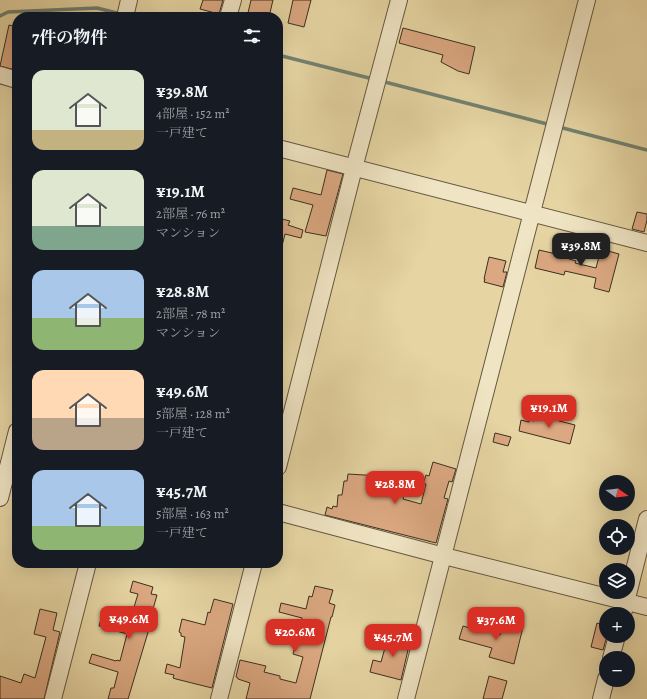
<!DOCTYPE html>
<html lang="ja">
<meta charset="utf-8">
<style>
:root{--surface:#171b24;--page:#20242c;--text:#f1f3f6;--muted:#9ea1a6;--accent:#d93025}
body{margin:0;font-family:Alegreya,"Noto Serif JP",serif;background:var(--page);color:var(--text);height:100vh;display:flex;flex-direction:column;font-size:15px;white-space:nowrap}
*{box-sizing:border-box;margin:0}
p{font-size:13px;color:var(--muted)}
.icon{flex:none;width:22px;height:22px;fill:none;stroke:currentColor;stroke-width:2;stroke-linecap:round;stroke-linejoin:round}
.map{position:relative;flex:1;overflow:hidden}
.panel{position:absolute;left:12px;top:12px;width:271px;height:556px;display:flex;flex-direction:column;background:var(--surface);border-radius:16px;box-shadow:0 4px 16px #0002}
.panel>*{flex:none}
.needle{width:26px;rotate:105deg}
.buttons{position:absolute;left:599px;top:475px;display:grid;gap:8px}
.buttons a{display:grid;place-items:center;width:36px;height:36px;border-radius:50%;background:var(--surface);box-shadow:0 4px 16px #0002;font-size:20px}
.price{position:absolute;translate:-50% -34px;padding:0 9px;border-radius:8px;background:var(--accent);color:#fff;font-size:13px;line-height:26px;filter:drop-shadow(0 1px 2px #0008)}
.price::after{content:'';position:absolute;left:50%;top:24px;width:12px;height:9px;margin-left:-6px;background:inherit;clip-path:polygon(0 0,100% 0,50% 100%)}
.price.selected{background:#222;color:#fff}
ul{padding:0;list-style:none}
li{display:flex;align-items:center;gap:12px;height:100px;padding:0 20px}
li span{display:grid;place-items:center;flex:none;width:112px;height:80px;border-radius:12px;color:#555}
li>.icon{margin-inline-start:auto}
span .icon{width:48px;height:48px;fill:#fffc;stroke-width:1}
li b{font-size:17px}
h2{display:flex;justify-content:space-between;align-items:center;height:48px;padding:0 20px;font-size:17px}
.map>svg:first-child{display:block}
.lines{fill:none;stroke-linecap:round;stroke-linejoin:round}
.stream{stroke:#728271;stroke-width:3.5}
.building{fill:#dba881;stroke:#3b2f20}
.minor-casing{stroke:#665841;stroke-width:18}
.minor{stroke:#efe4c3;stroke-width:16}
</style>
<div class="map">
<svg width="647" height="699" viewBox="0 0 647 699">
<rect width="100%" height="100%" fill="#e6d5a3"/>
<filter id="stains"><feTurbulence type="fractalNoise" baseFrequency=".005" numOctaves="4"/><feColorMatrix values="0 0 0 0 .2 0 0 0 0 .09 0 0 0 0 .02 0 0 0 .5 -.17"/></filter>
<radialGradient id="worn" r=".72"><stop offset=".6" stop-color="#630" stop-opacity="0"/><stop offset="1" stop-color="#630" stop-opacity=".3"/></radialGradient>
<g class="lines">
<path class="stream" d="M0 16 8 12 97 8 121 14
M278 55 373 79
M381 81 551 125
M559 127 647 150"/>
</g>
<path class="building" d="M203 0H223L219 14 200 9Z
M251 0H273L269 17H247Z
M293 0H311L304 27 288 23Z
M9 25 17 27V63L15 70 0 66Z
M403 28 475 47 469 74 458 71 441 62 443 55 399 43Z
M327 170 343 174 326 236 305 232 313 205 290 199 293 188 321 195Z
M637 212 647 214V220L644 232 632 229Z
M278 218 290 221 288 225 303 230 301 238 285 234 281 250 278 249Z
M601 249 619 254 609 292 594 288 596 278 565 271 564 275 535 268 539 250 569 257V259L576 261 575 263 596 268Z
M489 257 506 261 503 272H507L503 287 484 282 485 279H484Z
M536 415 575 425 570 444 519 431 521 420 529 422 530 420 534 421Z
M495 433 511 437 508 446 493 442Z
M433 462 456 469 452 482 449 481 444 498 448 499 436 543 325 515 327 507 332 509 333 506 337 507 338 495H342L344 481H347L348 474 381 476 379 482 406 489 403 499 421 504 426 484H423L426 475 429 476Z
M133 581 153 587 151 594 157 595 153 609H155L128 699H108L111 688H114L118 672 89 663 92 654 116 661 117 660 120 661 127 634 99 626 102 615 119 619 120 615 122 616 123 614 131 617 138 594 130 592Z
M315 586 333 590 329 603 335 605 332 617H331L310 699H246L250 683 238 679V678L236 677 240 660 266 666 264 672 280 676V679L296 683 303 657 293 654 302 618 279 612 281 603 306 609 309 596 312 597Z
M214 599 233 604 212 688 176 679 173 678 174 675 165 673 167 664 180 668 185 637 181 636V633L179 632 182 619 205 625 208 612 210 613Z
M40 609 57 613 53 630 60 632 44 699H0V676L21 683 24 674 35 678 46 637 34 634Z
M504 621 523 627 514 664 489 657 492 648 459 639 463 626 470 628V626L500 635Z
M597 623 606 626V636H607L603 650 591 647Z
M393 632 411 637 401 680 370 672 373 660 381 662 386 644 389 645Z
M489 676 507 681 502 699H483Z"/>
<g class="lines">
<g class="minor-casing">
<path id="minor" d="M125 17 129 0
M228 17 233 0
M0 75 17 80
M278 148 647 243
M278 467 354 168 399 0
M0 498 17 431
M278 512 444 556 647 607
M623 614 647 519
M611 658 617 636
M53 699 88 563
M219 699 254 563
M406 699 587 0
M601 699 606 679"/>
</g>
<use href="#minor" class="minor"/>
</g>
<rect width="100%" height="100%" filter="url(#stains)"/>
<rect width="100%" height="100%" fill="url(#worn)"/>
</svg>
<div class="buttons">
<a><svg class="needle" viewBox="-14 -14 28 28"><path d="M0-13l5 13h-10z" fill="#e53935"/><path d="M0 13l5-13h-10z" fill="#9ea1a6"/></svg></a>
<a><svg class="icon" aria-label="locate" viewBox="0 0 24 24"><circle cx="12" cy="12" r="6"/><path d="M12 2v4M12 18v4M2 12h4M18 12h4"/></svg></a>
<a><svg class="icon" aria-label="layers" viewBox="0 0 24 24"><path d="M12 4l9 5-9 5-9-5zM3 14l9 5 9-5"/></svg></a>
<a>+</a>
<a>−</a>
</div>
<b class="price selected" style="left:581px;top:267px">¥39.8M</b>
<b class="price" style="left:549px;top:429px">¥19.1M</b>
<b class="price" style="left:395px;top:505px">¥28.8M</b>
<b class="price" style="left:129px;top:640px">¥49.6M</b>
<b class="price" style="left:496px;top:641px">¥37.6M</b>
<b class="price" style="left:295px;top:653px">¥20.6M</b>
<b class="price" style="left:393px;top:658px">¥45.7M</b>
<section class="panel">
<h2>7件の物件<svg class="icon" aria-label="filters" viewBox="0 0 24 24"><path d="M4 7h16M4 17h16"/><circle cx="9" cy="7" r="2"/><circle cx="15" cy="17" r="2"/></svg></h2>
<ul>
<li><span style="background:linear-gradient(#dfe7d0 75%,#c2b280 0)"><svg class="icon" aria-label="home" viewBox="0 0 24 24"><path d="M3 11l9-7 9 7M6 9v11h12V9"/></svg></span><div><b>¥39.8M</b><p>4部屋 · 152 m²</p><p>一戸建て</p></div></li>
<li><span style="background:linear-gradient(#dfe7d0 70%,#7fa58c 0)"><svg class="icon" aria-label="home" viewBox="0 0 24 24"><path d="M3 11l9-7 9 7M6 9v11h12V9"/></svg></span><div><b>¥19.1M</b><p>2部屋 · 76 m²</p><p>マンション</p></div></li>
<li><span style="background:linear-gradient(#a9c7e8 60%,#8fb573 0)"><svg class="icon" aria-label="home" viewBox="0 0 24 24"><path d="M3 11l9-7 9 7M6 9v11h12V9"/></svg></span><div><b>¥28.8M</b><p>2部屋 · 78 m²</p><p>マンション</p></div></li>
<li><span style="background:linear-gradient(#ffd9b3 60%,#b9a48a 0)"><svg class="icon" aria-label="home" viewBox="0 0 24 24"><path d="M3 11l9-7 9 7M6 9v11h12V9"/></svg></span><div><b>¥49.6M</b><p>5部屋 · 128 m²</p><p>一戸建て</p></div></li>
<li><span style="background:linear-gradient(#a9c7e8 70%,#8fb573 0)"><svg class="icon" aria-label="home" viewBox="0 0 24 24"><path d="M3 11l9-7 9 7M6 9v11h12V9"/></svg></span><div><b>¥45.7M</b><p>5部屋 · 163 m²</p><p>一戸建て</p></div></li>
</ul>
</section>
</div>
